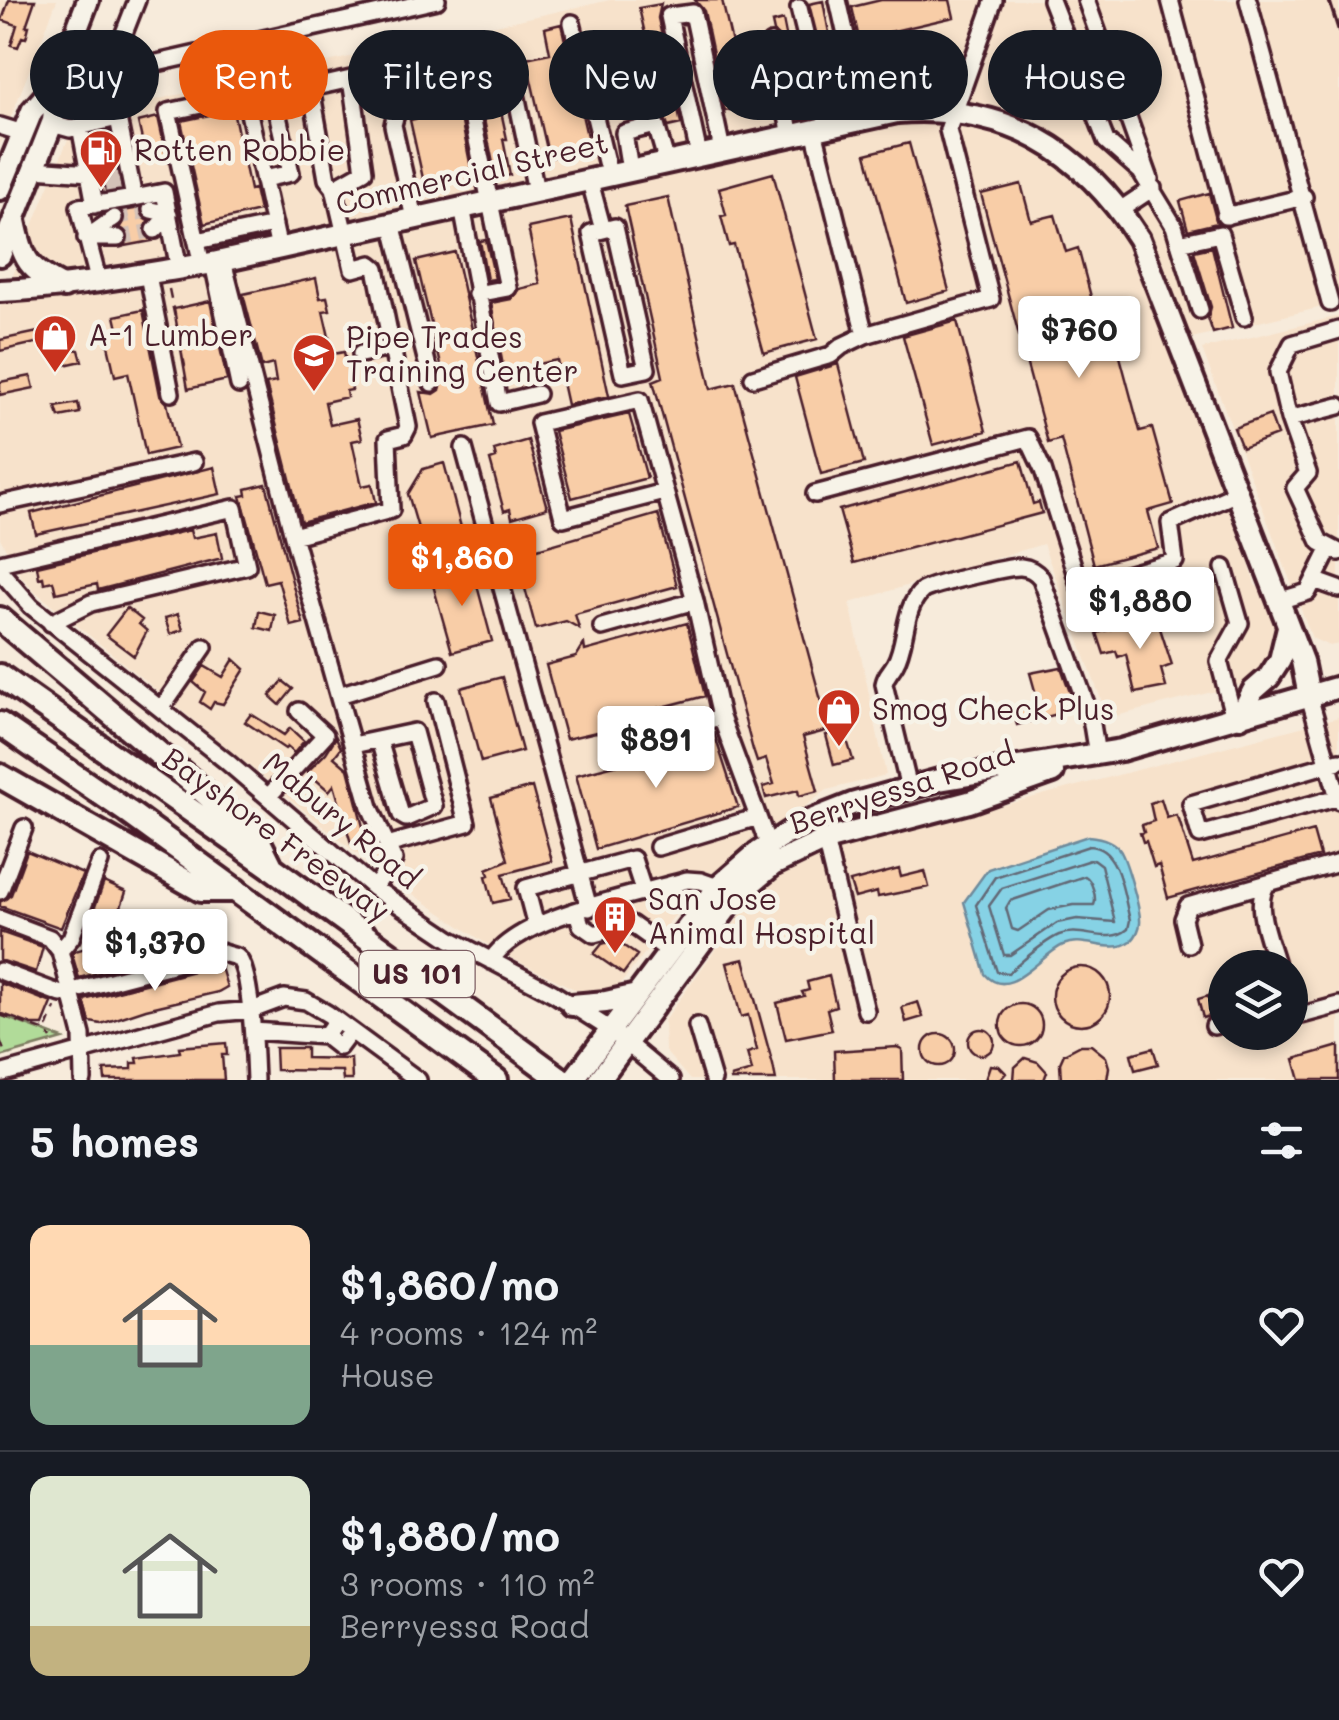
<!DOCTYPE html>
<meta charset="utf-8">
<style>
:root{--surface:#171b24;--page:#20242c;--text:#f1f3f6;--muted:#9ea1a6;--line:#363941;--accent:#ea580c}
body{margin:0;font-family:Mali,sans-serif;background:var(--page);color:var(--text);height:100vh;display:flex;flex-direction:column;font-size:38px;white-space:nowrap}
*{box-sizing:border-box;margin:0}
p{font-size:32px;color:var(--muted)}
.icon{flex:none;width:55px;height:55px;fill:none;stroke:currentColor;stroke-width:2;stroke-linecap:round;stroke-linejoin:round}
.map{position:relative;height:1080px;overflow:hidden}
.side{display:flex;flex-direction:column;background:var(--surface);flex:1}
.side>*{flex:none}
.hud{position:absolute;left:30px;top:30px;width:1280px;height:90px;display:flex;gap:20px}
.fabs{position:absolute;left:1208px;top:950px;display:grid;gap:20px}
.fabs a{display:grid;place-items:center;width:100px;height:100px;border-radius:50%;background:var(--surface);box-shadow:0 5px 15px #0003;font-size:50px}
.price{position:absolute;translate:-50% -85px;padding:0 22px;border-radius:10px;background:#fff;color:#222;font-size:32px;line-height:65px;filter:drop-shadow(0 2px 5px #0008)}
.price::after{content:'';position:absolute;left:50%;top:60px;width:30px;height:22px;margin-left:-15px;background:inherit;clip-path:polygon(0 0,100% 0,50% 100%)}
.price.selected{background:var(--accent);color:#fff}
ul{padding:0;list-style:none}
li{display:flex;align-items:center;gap:30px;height:250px;padding:0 30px}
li+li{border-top:2px solid var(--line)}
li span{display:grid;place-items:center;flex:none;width:280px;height:200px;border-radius:20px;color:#555}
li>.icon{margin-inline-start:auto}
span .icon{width:120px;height:120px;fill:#fffc;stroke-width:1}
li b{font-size:42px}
h2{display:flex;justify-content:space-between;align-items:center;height:120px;padding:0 30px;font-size:42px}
.pill{padding:0 35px;border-radius:45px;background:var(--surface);box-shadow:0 5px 15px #0003;font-size:35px;line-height:90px}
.pill.selected{background:var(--accent);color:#fff}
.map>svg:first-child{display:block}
.built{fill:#f7e2cb;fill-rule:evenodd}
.green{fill:#b1db99;stroke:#7e7d62;stroke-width:2.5}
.water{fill:#86d2e5;stroke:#6e8a9b;stroke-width:2.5}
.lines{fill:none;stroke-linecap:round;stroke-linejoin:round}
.shore{stroke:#626775;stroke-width:2.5}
.building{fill:#f8cda7;stroke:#4a1f2b;stroke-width:2.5}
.minor-tunnel{stroke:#d4c2b8;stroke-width:15;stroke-dasharray:15 8;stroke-linecap:butt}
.minor-casing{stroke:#4a1f2b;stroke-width:22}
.major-casing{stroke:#4a1f2b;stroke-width:28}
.highway-casing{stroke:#4a1f2b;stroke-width:30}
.path{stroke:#4a1f2b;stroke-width:2.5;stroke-dasharray:10 8;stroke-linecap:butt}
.minor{stroke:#f7f3e8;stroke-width:15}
.major{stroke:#f7f3e8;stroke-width:20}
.highway{stroke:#f7f3e8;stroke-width:22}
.rail{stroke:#4a1f2b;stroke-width:4}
.labels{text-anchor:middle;stroke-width:9;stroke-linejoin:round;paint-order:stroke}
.shield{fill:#f7f3e8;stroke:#7e5f64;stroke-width:2.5}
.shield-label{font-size:28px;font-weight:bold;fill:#4a1f2b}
.poi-label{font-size:30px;fill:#4a1f2b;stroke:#f7f3e8;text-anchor:start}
.street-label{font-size:30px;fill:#4a1f2b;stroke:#f7f3e8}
</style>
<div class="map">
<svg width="1339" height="1080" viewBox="0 0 1339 1080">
<rect width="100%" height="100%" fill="#f7ebdb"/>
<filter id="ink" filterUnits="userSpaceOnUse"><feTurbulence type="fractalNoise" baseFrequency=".01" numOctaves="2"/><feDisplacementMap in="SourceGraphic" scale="20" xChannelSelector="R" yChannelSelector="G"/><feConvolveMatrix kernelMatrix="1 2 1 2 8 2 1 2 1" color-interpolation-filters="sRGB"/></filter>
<g filter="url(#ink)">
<path class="built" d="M0 0H57L0 145Z
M610 0H1339V303L1179 341 1229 491 1255 585 1278 601 1304 669 1108 718 1043 544 850 603 886 775 827 790 697 887 618 987 593 998 497 951 376 869 36 592 20 575 0 538V307L77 117Z
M1339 316V644L1329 646 1312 638 1202 349Z
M1339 717V1080H690L665 1051 664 1021 767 878 806 857ZM1225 968H1290V1032H1225Z"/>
<path class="green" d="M0 1015 63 1039 0 1057Z"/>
<path class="water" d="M1088 836C1101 837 1114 840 1121 852 1127 863 1140 908 1140 920 1141 927 1136 937 1131 941 1111 956 1085 935 1063 945 1040 955 1009 1003 985 974L964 902 988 869Z"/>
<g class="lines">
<path class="shore" d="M1089 846C1120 847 1123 895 1130 920L1128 929C1108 946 1082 926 1059 935 1041 943 1023 961 1008 973L997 972 976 905 995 877Z
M1093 859 1101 865 1115 922 1077 919 1057 923 1010 955H1004L989 906 1002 888Z
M1085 876C1092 880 1097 898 1094 905H1073L1049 910 1018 931 1012 929 1006 908 1010 901Z"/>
</g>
<path class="building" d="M9 0H35L26 26H29L26 38 22 37 18 47 11 45 17 25 2 20Z
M695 0H722L737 65 761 61 772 112 752 117 749 106 725 111 704 11Z
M881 0H950L954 17 868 37 873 62 937 48 940 62 932 66 934 77 890 86 887 71 867 75 852 7Z
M823 1 838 81 829 84 809 4Z
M661 4 658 18 681 124 668 127 661 106 615 117 598 44 645 34 639 8Z
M783 20 788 45 796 43 811 106 797 109 782 41 774 32 772 23Z
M561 24 590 149 549 158 526 58 550 53 545 28Z
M460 33 466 60 489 56 507 139H503L510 175 496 178 481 105 473 95 469 75 440 80 438 71 376 84 369 53Z
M233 110 250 190 254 189 259 211 204 224 181 121Z
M456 110 460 113 472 173 424 183 410 120Z
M158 117 167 158 147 162 138 122Z
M109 132 121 189 106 191 94 135Z
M909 143 949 291 906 303 866 154Z
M773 173 817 339 764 353 734 245 729 246 721 216 726 215 719 188Z
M1021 184 1031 221 1055 215 1066 252 1078 248 1098 323 1110 319 1140 431 1152 428 1173 504 1148 511 1158 548 1094 565 1061 439 1048 443 981 194Z
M1209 193 1217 223 1188 230 1180 201Z
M668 197 711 389 735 383 829 730 803 737 818 791 799 796 798 790 766 798 763 787 774 784 766 759 757 762 753 750 653 381 663 377 625 206Z
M140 208 143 218 148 221 145 234 152 241 125 246 129 237 120 227 125 218 123 211Z
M571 219 609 396 567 405 557 360 504 371 491 303 511 299 519 289 540 284 528 228Z
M486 240 495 279 487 280 480 241Z
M1212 247 1232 328 1213 333 1208 318 1211 307 1194 251Z
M455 252 493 425 432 438 421 392 434 394 440 390 442 369 416 261Z
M316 278 320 298 327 297 330 310 323 311 333 354 344 352 352 390 346 391 347 397 325 402 330 425 357 419 362 439 352 441 362 486 372 484 376 502 301 522 266 384 276 382 273 364 262 367 243 294Z
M210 301 227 380 188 389 174 309Z
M143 310 160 395 167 403 177 448 146 455 128 373 115 376 106 336 119 333 115 316Z
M957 321 986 431 933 445 903 336Z
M38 332 40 342 0 351V340Z
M73 349 79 350 82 361 60 366 57 352Z
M838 364 864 463 821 474 795 377Z
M31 376 34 388 0 395V382Z
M78 403 80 413 59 417 56 407Z
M629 414 647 478 572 498 554 431Z
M1270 415 1277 435 1242 448 1234 428Z
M528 440 547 508 512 518 510 509 504 511 490 460 496 458 494 450Z
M1021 461 1033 504 1039 502 1042 513 854 563 839 510Z
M444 463 462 531 422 542 408 494 423 469Z
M214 467 220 494 36 534 31 513Z
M266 484 303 623 291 626 278 580 265 583 241 496 247 495 246 489Z
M658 514 677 586 575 614 579 628 566 621 536 629 516 555Z
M190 530 192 538 217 533 222 558 98 590 97 584 56 593 53 581 44 583 43 577 39 578 37 566Z
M472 567 492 641 452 652 431 578Z
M127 608 142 620 139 624 147 631 134 656 106 635Z
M259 611 275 615 272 631 256 627Z
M178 614 183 630 170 634 165 618Z
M1156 616 1172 665 1161 669 1166 687 1135 693 1126 654 1118 657 1116 651 1104 654 1097 633Z
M687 623 705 696 605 722 610 739 596 732 566 739 546 665 576 657 584 644 585 651Z
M234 659 245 669 223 704 214 702 210 709 200 702 205 692 193 682 204 666 223 677Z
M1061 667 1076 709 1017 725 1013 712 1039 705 1030 673Z
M502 677 522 751 481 762 461 688Z
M283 681 293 689 280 705 270 696Z
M251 714 284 735 290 728 304 741 294 753 287 747 285 749 245 722Z
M844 730 853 760 834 765 826 735Z
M714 733 738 807 596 849 576 775 622 763 621 758Z
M336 737 341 748 334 757 348 769 367 842 356 845 351 843 334 785 329 791 307 772 326 753Z
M532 787 552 861 503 874 510 899 493 903 486 876 489 875 487 869 508 860 491 798Z
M1161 799 1167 818 1176 815 1179 820 1193 864 1313 831 1320 856 1168 898 1159 865 1154 867 1146 841 1143 842 1140 833 1144 832 1142 825 1154 821 1150 803Z
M27 851 83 874 61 928 0 906V902L11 895Z
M899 869 901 877 925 871 929 887 878 897 877 892 855 898 850 882Z
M104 882 126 892 110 940 86 931Z
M170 924 174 925 184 950 79 978 72 954 75 951Z
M0 932 43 947 36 972 0 960Z
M615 940 637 955 623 974 594 954 602 944Z
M744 959 773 1065 776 1080H731V1077L752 1071 747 1053 757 1050 748 1015 741 1017 727 963Z
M220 964 227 987 218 992 146 1009 101 1024 90 1022 84 1000Z
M1052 996a29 29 0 1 1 58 0a29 29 0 1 1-58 0Z
M829 976 836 1006 827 1009 832 1030 786 1039 777 1003 804 996 802 992 809 990 807 982Z
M0 983 52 1003 43 1025H32L0 1013Z
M1208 996 1213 1015 1203 1018 1198 999Z
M918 1002 923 1017 906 1022 902 1007Z
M1000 1025a21 21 0 1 1 42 0a21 21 0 1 1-42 0Z
M968 1042a13 13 0 1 1 26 0a13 13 0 1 1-26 0Z
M923 1050a16 16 0 1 1 32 0a16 16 0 1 1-32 0Z
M226 1043 227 1055H222L224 1080H105L104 1070 132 1069V1063H138L137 1058 180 1052 179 1047Z
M1081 1045H1091L1106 1057 1109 1067 1107 1080H1061L1060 1063 1064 1054Z
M1339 1046V1080H1300L1294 1059Z
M897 1047 902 1049 903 1080H835L834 1051Z
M275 1048H306V1058L351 1059 352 1080H343L342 1071H339L276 1070Z
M1153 1048 1158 1064 1135 1070 1131 1054Z
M1025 1058 1038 1062 1047 1072 1044 1080H1014L1015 1067Z
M990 1065 999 1066 1006 1073 1000 1080H985Z"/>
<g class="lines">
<path class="minor-tunnel" d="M94 136 111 133
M97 149 114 146
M100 162 116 158
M102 174 119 171
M105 186 122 183
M114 218 151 210
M118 238 155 230"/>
<g class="minor-casing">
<path id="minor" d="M137 0 108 74 437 0
M838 0 865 119
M1051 0 1106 141 1141 172 1174 226 1200 310
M1086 0 1150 179
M1170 0 1227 216
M1248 0 1330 303
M799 8 828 127
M572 23 609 174
M771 43 791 135
M510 65 536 191
M245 95 279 249
M52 124 70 129 118 118 134 198 164 192 179 269
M0 126 23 133
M80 126 95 205
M699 155 669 16 693 13 722 150
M34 169 90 173
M630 170 624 133 656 125 667 163
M589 178 603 230 591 233 623 374 647 369 615 227 603 230
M334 188 364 171 351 79 311 88 327 179 334 188 353 269 371 264 376 268 408 427 404 435 388 439 391 510 293 536 370 807 394 860 374 888
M462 207 499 403 537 394
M151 210 169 214 155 230
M1120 210 1153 188
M1225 216 1304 197
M414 218 393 125C398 96 423 96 448 90L470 107 508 288 476 294
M392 223 432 383
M86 238 114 218
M86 238H118
M197 241 274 225
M1179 243 1220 234 1244 317
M223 261 293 536
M213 263 239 385
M202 265 168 112 272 90 291 173 264 179
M148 275 171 393
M99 283 79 207 134 198
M1339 330 1292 344 1278 372 1289 419 1308 473 1295 488 1320 542 1339 552
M865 335 991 299 948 130 994 0
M361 354 391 348
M753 378 831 355 842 346 865 335 814 130
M1289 419 1339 406
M464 448 589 908
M664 492 563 518 539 423 640 400 695 601 721 717 768 844
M815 494 1028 438 1043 470 1080 588 1175 561 1170 523 1237 493
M0 504 194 462
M0 563 234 508 247 566 91 603 51 623
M1224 568 1240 623 1219 661 1234 719
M0 571 31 606 226 761 374 888 450 939 553 993 611 1030 671 1080
M1314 580 1339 589
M1278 601 1308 592 1330 548
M602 627 695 601
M339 695 439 664
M1309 696 1339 801
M161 709 204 647
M624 741 721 717
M353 745 414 732 434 806 406 818 401 815 379 740
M1339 761 1191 804 1200 835 1339 797
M909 788 884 684C886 674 890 673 895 664 907 644 903 607 922 591 928 585 1011 566 1021 567 1030 568 1035 571 1041 578L1091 718 1097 755
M268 797 325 735 299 711
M825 840 866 1011
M387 845 467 823 436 701
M658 847 758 817
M0 891 24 828
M577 912 581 925 594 934 631 924 669 951
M0 919 50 938 60 951 82 1035 83 1080
M536 926 526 888 633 859 644 893
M1189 944 1183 919 1188 906 1268 883
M60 951 71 938 100 862
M491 961C517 916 637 895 687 880L701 881 718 887
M1277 968C1271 944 1251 903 1268 883L1339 863
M0 971 61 994 221 952C222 953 236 957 237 957 252 968 254 1059 255 1080
M1290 1007 1302 1015 1339 1005
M697 1026 713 1080
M1214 1026 1225 1023
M253 1031 325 1036 336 1020
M325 1036 339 1047 351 1031
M0 1074 219 1013 252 1010 284 998 306 1001 328 1014 418 1080"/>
</g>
<g class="major-casing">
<path id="major" d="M0 189 32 111 56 84
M15 221C23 261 28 269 64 287
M0 255 53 121 56 84 88 0
M0 291C72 288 141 274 213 263L897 112C1006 104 1082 149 1139 239L1302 661 1309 696
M1240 717 1253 691 1269 677 1280 660 1288 627
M572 1005 606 1002 637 995
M573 1080 718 887 757 853 801 824 852 804 939 780 1121 750 1339 687
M599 1080 736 896 773 865 825 840 969 802 1053 772"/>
</g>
<g class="highway-casing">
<path id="highway" d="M0 619 256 836 270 864
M0 676 271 867 562 1080
M0 724 128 812 496 1080
M0 776 201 890H236"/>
</g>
<path class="path" d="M169 289 185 366
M0 1015 46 1031 51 1039
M47 1028 55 1008
M0 1040 5 1053"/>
<use href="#minor" class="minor"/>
<use href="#major" class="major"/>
<use href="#highway" class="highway"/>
<path class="rail" d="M1329 0 1339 31"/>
</g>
</g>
<defs>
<g id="fuel-pin" transform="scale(2.25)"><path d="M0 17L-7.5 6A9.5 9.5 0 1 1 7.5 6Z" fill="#c8321e" stroke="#f7f3e8"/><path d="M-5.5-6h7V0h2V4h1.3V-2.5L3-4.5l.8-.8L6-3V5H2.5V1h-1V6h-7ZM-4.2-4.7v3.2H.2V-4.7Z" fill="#fff"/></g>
<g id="shop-pin" transform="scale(2.25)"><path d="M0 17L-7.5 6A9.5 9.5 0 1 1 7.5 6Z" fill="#c8321e" stroke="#f7f3e8"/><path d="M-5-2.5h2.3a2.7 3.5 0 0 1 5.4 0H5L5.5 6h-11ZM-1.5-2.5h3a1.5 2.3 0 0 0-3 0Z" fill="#fff"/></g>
<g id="school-pin" transform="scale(2.25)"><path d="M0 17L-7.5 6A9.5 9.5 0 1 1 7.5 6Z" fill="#c8321e" stroke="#f7f3e8"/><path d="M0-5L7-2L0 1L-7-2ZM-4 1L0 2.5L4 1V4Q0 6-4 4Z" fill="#fff"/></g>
<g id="building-pin" transform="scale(2.25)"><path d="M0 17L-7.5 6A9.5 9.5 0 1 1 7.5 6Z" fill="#c8321e" stroke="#f7f3e8"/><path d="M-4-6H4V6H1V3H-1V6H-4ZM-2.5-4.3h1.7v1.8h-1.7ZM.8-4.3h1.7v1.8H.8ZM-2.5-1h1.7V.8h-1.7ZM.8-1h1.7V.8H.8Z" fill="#fff"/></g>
</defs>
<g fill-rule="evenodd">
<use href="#fuel-pin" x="101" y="151"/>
<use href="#shop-pin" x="55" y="336"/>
<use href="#school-pin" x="314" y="355"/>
<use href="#shop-pin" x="839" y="710"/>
<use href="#building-pin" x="615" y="917"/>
</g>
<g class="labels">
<rect class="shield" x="359.5" y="951" width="115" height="46" rx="8"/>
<g class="shield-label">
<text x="417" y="984">US 101</text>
</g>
<g class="poi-label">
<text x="134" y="161">Rotten Robbie</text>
<text x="88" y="346">A-1 Lumber</text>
<text x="346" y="348">Pipe Trades<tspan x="346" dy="34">Training Center</tspan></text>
<text x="872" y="720">Smog Check Plus</text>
<text x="648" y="910">San Jose<tspan x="648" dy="34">Animal Hospital</tspan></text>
</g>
<g class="street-label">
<text transform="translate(472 174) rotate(-13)" y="10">Commercial Street</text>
<text transform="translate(902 789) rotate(-18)" y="10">Berryessa Road</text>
<text transform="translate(341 821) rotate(40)" y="10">Mabury Road</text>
<text transform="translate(276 835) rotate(36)" y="10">Bayshore Freeway</text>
</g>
</g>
</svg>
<div class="fabs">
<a><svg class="icon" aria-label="layers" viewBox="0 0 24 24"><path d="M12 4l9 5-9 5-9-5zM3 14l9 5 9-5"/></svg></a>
</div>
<b class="price" style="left:1079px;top:381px">$760</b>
<b class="price selected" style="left:462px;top:609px">$1,860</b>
<b class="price" style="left:1140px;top:652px">$1,880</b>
<b class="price" style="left:656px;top:791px">$891</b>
<b class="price" style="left:155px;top:994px">$1,370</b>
<div class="hud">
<a class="pill">Buy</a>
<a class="pill selected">Rent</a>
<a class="pill">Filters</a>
<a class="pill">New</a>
<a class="pill">Apartment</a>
<a class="pill">House</a>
</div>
</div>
<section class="side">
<h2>5 homes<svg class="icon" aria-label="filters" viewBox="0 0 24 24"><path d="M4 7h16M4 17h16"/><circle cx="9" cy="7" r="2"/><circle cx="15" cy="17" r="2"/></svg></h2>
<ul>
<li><span style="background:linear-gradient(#ffd9b3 60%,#7fa58c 0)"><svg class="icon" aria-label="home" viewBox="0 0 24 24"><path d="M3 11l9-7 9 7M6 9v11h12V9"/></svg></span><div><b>$1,860/mo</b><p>4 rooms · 124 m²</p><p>House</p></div><svg class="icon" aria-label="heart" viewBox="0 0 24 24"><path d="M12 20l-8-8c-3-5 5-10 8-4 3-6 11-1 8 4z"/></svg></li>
<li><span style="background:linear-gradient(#dfe7d0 75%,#c2b280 0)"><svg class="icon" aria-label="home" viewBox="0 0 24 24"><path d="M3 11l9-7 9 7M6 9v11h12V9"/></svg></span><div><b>$1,880/mo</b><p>3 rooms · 110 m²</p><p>Berryessa Road</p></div><svg class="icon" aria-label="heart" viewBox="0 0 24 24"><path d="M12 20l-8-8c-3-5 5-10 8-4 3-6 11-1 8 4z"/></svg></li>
</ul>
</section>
